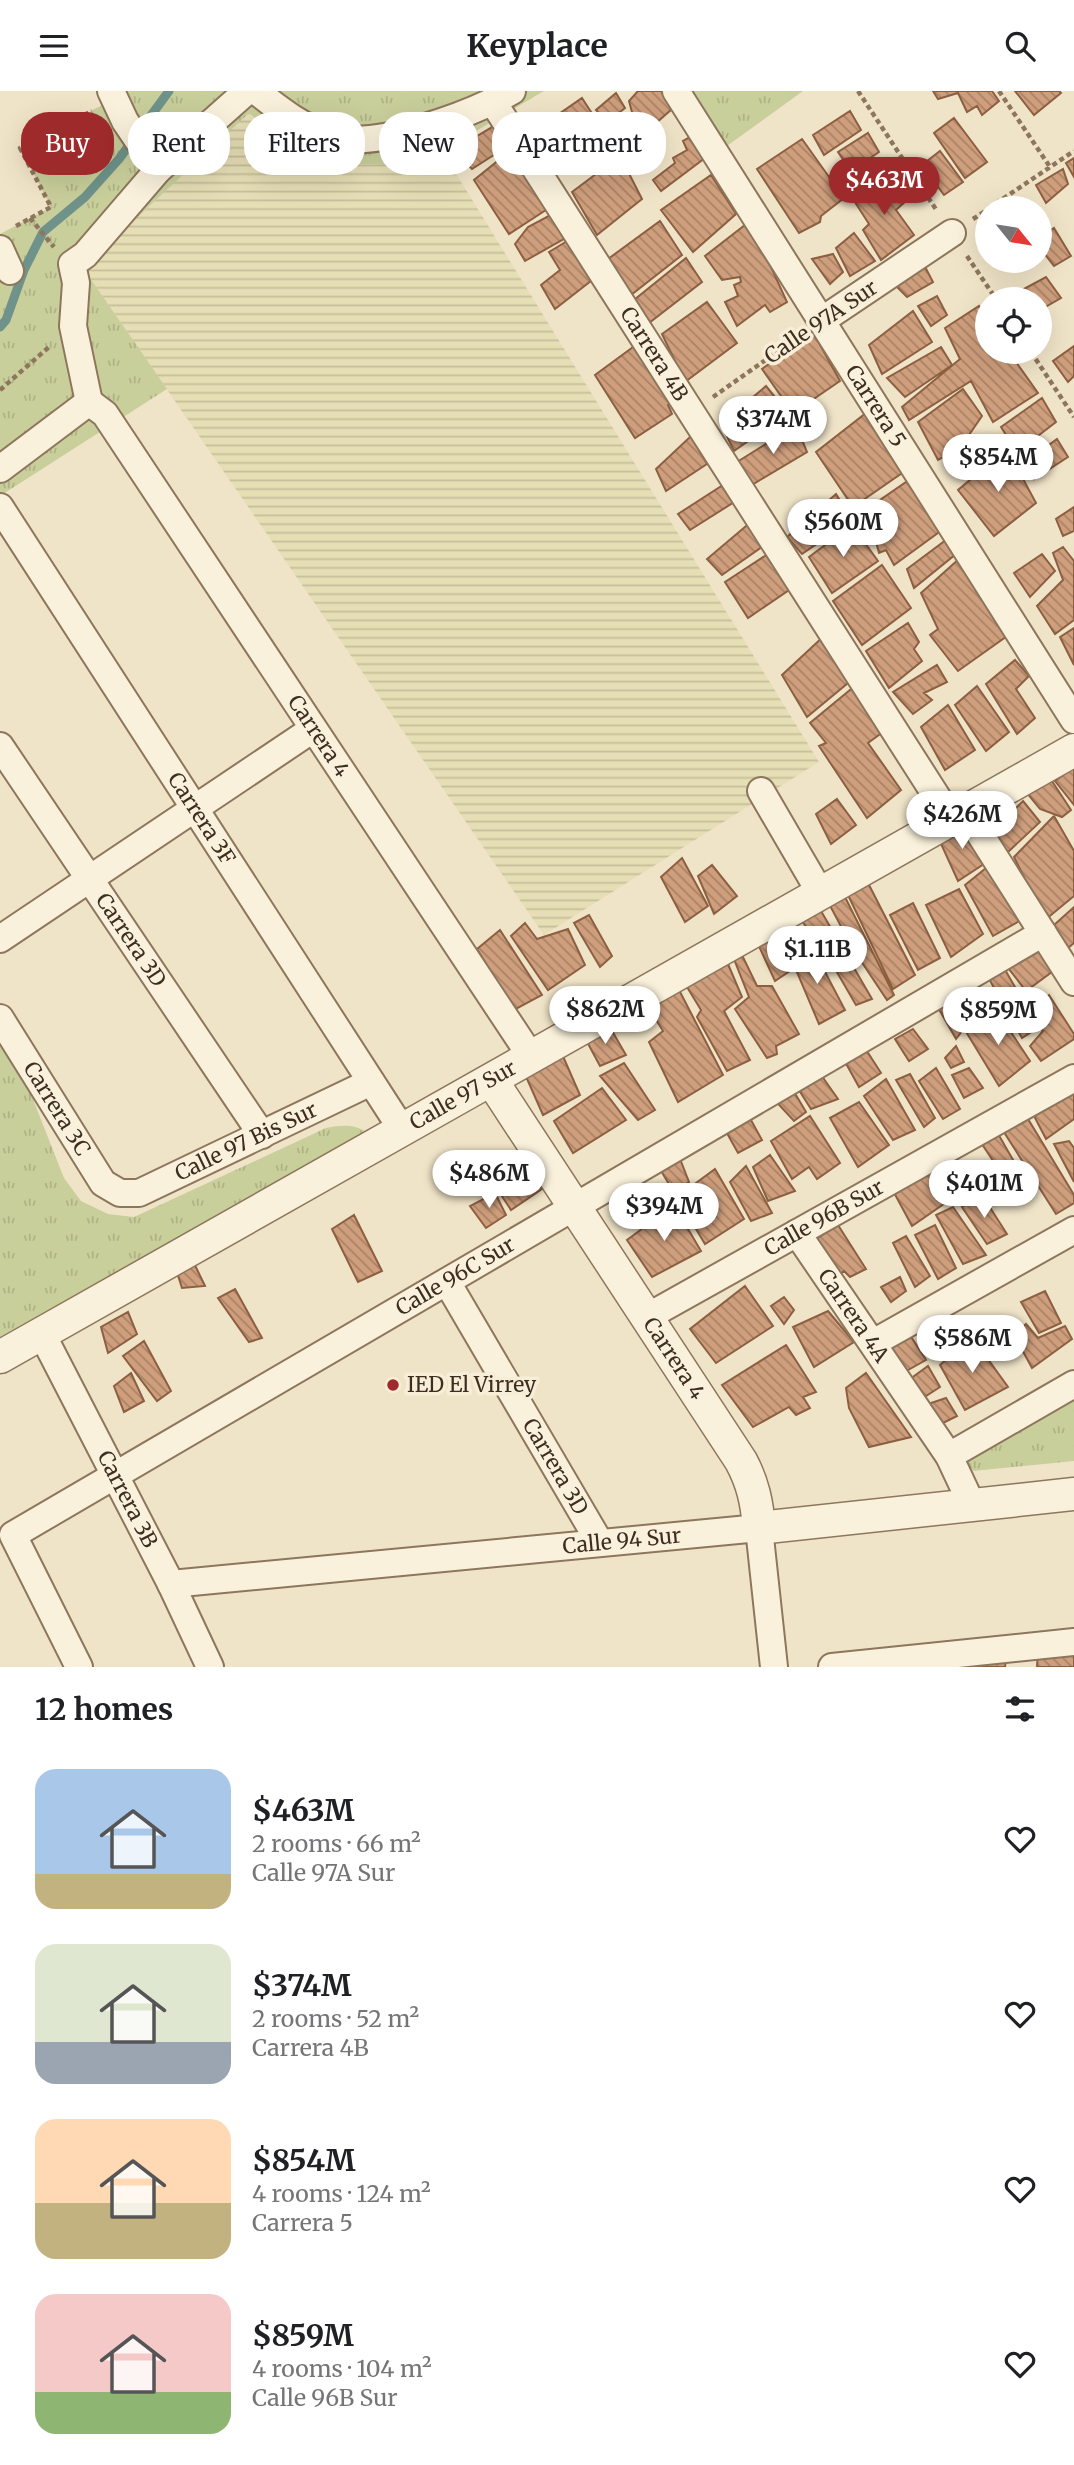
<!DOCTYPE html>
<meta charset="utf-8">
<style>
:root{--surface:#fff;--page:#f2f2f2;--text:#202124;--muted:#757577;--accent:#9e2a2b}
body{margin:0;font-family:Merriweather,serif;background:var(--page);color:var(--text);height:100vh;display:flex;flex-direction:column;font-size:26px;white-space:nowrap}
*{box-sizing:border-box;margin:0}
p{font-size:23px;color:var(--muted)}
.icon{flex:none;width:38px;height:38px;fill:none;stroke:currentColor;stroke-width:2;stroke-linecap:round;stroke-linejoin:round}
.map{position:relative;height:1576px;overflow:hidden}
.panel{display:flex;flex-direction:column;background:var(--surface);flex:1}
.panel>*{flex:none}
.banner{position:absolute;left:21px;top:21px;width:700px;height:63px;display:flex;gap:14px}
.needle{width:46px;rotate:120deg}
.fabs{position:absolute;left:975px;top:105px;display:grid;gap:14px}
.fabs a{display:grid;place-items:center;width:77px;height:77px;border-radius:50%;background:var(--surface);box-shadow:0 7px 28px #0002;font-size:35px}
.price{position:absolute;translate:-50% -60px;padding:0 16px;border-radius:24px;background:#fff;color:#222;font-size:23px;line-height:46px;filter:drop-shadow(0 2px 4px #0008)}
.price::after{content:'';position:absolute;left:50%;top:42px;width:21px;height:16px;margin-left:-10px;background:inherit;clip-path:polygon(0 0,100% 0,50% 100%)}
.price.active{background:var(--accent);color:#fff}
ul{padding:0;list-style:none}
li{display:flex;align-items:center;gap:21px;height:175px;padding:0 35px}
li span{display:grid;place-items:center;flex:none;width:196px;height:140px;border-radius:21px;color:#555}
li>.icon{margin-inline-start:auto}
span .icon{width:84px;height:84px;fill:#fffc;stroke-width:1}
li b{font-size:30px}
h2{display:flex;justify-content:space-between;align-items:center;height:84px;padding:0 35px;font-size:30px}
.chip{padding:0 24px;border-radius:28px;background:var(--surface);box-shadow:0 7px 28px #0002;font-size:24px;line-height:63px}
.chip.active{background:var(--accent);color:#fff}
header{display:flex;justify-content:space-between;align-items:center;height:91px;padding:0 35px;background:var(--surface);font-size:32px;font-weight:700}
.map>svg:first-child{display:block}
.farmland{fill:url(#farmland-rules)}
.grass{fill:url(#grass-tufts)}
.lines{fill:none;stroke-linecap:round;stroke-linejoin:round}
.stream{stroke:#6f938a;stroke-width:9}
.building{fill:url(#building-back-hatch);stroke:#8d5f41;stroke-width:2}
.minor-casing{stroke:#8d765c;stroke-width:30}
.tertiary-casing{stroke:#8d765c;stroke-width:35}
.path{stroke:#8d765c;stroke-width:4.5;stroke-dasharray:5 3.5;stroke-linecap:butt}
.minor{stroke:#faf1dc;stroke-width:26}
.tertiary{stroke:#faf1dc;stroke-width:32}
.poi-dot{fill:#9e2a2b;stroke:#f7eed8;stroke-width:2.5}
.labels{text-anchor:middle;stroke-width:7;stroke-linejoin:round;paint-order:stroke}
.street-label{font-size:21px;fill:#3d2e20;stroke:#f7eed8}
.poi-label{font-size:21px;fill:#3d2e20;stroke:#f7eed8;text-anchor:start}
</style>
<header><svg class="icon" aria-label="menu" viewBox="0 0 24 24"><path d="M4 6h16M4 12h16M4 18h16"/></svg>Keyplace<svg class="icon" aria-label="search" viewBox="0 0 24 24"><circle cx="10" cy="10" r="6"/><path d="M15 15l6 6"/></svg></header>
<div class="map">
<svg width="1074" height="1576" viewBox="0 0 1074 1576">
<defs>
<pattern id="farmland-rules" width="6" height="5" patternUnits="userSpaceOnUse" patternTransform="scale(1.75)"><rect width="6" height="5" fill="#e6deb5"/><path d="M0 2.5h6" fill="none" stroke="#c6bf9b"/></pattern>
<pattern id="grass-tufts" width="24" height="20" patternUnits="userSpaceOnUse" patternTransform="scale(1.75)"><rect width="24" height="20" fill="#c9cf9b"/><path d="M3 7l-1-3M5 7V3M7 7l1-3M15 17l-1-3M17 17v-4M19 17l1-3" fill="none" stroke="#aeb285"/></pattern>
<pattern id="building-back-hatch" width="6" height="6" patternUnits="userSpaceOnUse" patternTransform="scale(1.75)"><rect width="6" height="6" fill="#cf9f7d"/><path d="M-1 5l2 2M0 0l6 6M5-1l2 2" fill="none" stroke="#a98266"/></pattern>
</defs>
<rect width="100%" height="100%" fill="#f0e4c8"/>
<path class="farmland" d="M249 21 288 54 388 74 442 60 819 671 544 844 83 177Z"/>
<path class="grass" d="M129 0H544L442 60 388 74 337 72 288 54 249 22 83 177 167 298 0 405V143L51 116 20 57Z
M691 0H803L727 55Z
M0 955 23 983 64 1087 81 1110 108 1123 134 1126 326 1037C343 1034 354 1033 368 1042L0 1246Z
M1074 1306V1370L973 1380 965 1368Z"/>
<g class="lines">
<path class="stream" d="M0 236 6 229 24 179 43 141 85 106 119 68 169 0"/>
</g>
<path class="building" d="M638 0H661L672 18 639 47 629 10Z
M933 0H992L999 10 982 24 977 15 967 21 958 2 938 8Z
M1015 0H1059L1061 2 1034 24Z
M616 2 625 17 606 32 596 19Z
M582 7 604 41 557 75 533 41Z
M850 20 861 39 824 64 813 44Z
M954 27 987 71 965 87 934 42Z
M499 32 511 53 472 78 454 59Z
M868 42 879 61 851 80 838 61Z
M690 46 705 67 661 100 653 89 675 72 673 67 687 59 683 50Z
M802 48 844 107 821 125 820 131 799 142 757 78Z
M515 56 552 115 509 143 474 89Z
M940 60 963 91 944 104 922 74Z
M620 65 642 108 597 144 572 101Z
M1074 67V86L1066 72Z
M1063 78 1068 93 1046 112 1036 94Z
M711 84 736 123 693 161 661 119Z
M891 85 908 108 896 119 914 144 881 169 863 139 869 133 853 108Z
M556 121 569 145 525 170 515 153 528 136Z
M660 130 682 164 631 204 608 168Z
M750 130 787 211 770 221 765 214 737 235 725 211 738 205 734 194 741 191 740 186 722 189 705 165Z
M1054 137 1071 165 1054 175 1040 157V146Z
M854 142 875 170 850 185 836 157Z
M572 147 596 186 555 218 541 194 560 179 549 161Z
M833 163 843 181 830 193 812 168Z
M686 167 702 191 649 232 634 209Z
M922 170 933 191 907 206 892 191Z
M1046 186 1061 207 1040 219V208H1027L1022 199Z
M937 205 947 224 931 235 918 215Z
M707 211 737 252 685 291 662 243Z
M979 215 987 229V261H1009L1038 302 993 331 971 290 909 329 902 316 960 268 945 237Z
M913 220 932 251 882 283 869 254Z
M813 241 840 290 793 322 762 278Z
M640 251 675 307 668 314 672 323 635 347 595 284Z
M1074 255V285L1068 291 1053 270Z
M941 256 952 274 905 306 887 287Z
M766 295 788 322 734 360 721 333Z
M963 298 982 325 960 357 938 369 918 331Z
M1042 307 1056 331 1017 361 1001 336Z
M866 322 905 380 853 416 816 361Z
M796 334 807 361 750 395 737 371Z
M691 345 707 373 666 400 656 378Z
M1057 348 1068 366 1034 388 1030 368Z
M1007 358 1036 412 994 445 958 399Z
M909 389 942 439 894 474 886 459 879 462 867 418Z
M726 392 739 408 690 439 678 423Z
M836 403 852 429 802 463 787 446Z
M1074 416V440L1063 445 1056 428Z
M752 430 766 453 722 484 707 468Z
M852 434 878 470 832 502 809 466Z
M946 449 956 463 914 497 907 478Z
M1063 456 1074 470V529L1055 543 1037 515 1063 489 1053 462Z
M771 461 795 495 748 527 725 491Z
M1042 463 1055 480 1030 506 1014 482Z
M960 467 1010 543 958 580 930 544 938 538 921 502Z
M882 474 911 517 862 554 833 510Z
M908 532 919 551 914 558 922 570 889 597 866 560Z
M1074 537V574L1060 546Z
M825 544 854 587 807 626 782 584Z
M1015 569 1029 585 1016 598 1035 627 1017 643 986 593Z
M937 574 947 591 924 602 932 609 913 623 893 601Z
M856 594 883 641 868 652 901 699 867 727 819 655 826 652 810 632Z
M977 595 1009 641 986 660 955 614Z
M948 614 975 659 945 679 921 636Z
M1074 676V714L1055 690Z
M1046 681 1071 719 1062 726 1040 718 1022 696Z
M837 708 856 734 831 753 816 723Z
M1023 710 1040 731 1008 761 992 741Z
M1054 725 1074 760V805L1045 829 1014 766Z
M964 731 987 771 958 790 937 744Z
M682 767 708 815 685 831 661 786Z
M991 773 1023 828 993 845 965 794Z
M712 774 737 805 714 823 698 785Z
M867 790 915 884 893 898 848 804Z
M959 798 983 843 951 866 926 814Z
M843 802 894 904 887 909 853 858 827 809Z
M913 812 940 867 918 879 890 824Z
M1074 816V852L1067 858 1053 835Z
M821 820 872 908 856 914 827 864 802 830Z
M589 824 612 865 600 876 574 832Z
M525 832 537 848 568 838 585 874 548 899 511 845Z
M500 839 542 904 514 919 477 858Z
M775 846 790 880 775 890 757 851Z
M1040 850 1056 878 1026 900 1005 873Z
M813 858 845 919 819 933 791 867Z
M740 860 757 895H772L799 943 776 955 777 963 767 967 735 918 749 906 732 863Z
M725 866 742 906 724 920 750 969 727 980 697 926 701 919 684 891Z
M1004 877 1026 915 1020 918 1033 940 1022 947 988 886Z
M678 897 723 984 678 1011 649 951 663 940 648 916Z
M957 900 973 926 956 948 936 913Z
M1049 904 1074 943V948L1041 970 1030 955 1043 940 1031 921Z
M997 920 1030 970 999 995 965 939Z
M608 933 626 964 600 975 585 947Z
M913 938 928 958 909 970 895 948Z
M863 954 881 982 859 996 843 967Z
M956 955 964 971 951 977 945 967Z
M562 963 580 1004 543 1024 524 981Z
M624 972 655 1019 638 1029 600 985Z
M936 977 960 1018 943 1028 919 990Z
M969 977 983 997 964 1007 952 984Z
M819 981 838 1008 811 1018 797 996Z
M910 983 935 1027 924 1036 896 989Z
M886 988 915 1039 893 1049 864 1005Z
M790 994 806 1021 794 1030 770 1004Z
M602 997 626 1029 573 1062 554 1030Z
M1074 1001V1028L1046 1048 1031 1019Z
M859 1011 889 1054 858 1076 830 1027Z
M746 1020 762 1049 738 1062 723 1035Z
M1025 1023 1074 1104V1112L1056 1123 1002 1038Z
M810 1025 840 1072 817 1088 809 1076 792 1088 771 1050Z
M997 1041 1016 1074 1001 1082 980 1050Z
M1069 1050 1074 1057V1091L1054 1053Z
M677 1060 689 1091 673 1100 657 1073Z
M770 1064 795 1100 768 1110 753 1076Z
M525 1071 542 1098 511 1119 496 1096Z
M746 1075 772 1122 751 1130 730 1091Z
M489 1076 493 1089 480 1097 473 1085Z
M715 1078 744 1128 705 1153 677 1106Z
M929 1078 951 1108 912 1135 892 1098Z
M495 1102 506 1124 486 1137 470 1115Z
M982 1104 1007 1143 987 1153 962 1116Z
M674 1114 701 1160 652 1186 627 1149Z
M953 1116 986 1164 963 1173 936 1124Z
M354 1124 382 1180 358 1191 332 1138Z
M838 1134 866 1178 850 1186 844 1180 836 1187 813 1150Z
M935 1134 956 1177 938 1188 915 1144Z
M906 1145 930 1185 915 1196 893 1152Z
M191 1166 205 1195 182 1197 174 1172Z
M900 1186 906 1200 891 1211 881 1196Z
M745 1195 773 1235 716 1272 690 1238Z
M235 1198 262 1247 249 1251 218 1207Z
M1045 1200 1061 1232 1039 1242 1021 1211Z
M784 1206 794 1219 784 1233 771 1215Z
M828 1220 854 1251 814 1276 793 1236Z
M128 1221 137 1243 108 1262 101 1236Z
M1026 1233 1038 1247 1065 1235 1072 1248 1032 1277 1014 1244Z
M910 1244 926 1269 901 1283 887 1259Z
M972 1246 1008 1296 965 1319 940 1274Z
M144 1250 171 1300 157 1310 123 1265Z
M786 1254 816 1301 803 1306 810 1317 796 1324 789 1316 753 1336 722 1294Z
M928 1275 940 1296 920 1309 906 1291Z
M131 1282 144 1310 124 1321 114 1295Z
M866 1282 911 1346 869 1356 849 1317 846 1297Z
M946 1307 957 1325 941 1333 925 1314Z
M1038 1557 1074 1561V1576H1037Z
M1007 1559 1005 1576H958Z"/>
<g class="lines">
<g class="minor-casing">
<g id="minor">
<path d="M111 0 125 30 158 79"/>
<path d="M256 0C280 19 304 38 333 46 379 58 472 23 512 0"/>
<path id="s1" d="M676 0 1074 629"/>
<path id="s2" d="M493 11 951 728"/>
<path d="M0 158 10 180"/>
<path d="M821 230 952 142"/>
<path d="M89 311 73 235 76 192 72 173 85 164 158 79 247 0"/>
<path id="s3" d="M0 378 89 311 105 323 532 967"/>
<path id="s4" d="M0 416 403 1040"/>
<path id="s5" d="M0 655 262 1044"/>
<path d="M761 700 821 803"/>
<path d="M966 721 1074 891"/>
<path d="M0 848 313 638"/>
<path id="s6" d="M0 927 103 1092 120 1102H139L371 991"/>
<path id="s7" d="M797 1142 949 1365 972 1414"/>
<path id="s8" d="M447 1191 600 1452"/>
<path id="s9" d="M647 1226 1074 987"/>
<path id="s10" d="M42 1243 171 1493 210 1576"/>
<path d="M873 1252 1074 1139"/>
<path d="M949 1365 1074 1293"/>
<path id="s11" d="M171 1493 759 1437 774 1576"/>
<path id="s12" d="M79 1576 13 1444 1043 842"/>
<path d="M832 1576 1074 1551"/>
</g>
</g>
<g class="tertiary-casing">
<g id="tertiary">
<path id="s13" d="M492 990 741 1370C753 1392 757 1412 759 1437L1074 1403"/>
<path id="s14" d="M0 1266 1074 659"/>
</g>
</g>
<path class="path" d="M858 0 937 120
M999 0 1050 76
M989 117 1074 60
M30 127 54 156
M973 128 987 119
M16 135 51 116 20 57 92 20
M967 165 996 208
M1031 261 1074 326
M0 299 49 256
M713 306 801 244"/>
<use href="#minor" class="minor"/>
<use href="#tertiary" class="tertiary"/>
</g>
<circle class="poi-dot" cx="393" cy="1294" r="7"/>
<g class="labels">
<g class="street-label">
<text transform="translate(821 231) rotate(-34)" y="7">Calle 97A Sur</text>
<text dy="7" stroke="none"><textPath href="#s2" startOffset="299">Carrera 4B</textPath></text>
<text dy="7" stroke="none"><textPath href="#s1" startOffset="373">Carrera 5</textPath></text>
<text dy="7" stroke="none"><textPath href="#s3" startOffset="518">Carrera 4</textPath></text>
<text dy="7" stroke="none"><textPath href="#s4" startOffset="371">Carrera 3F</textPath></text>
<text dy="7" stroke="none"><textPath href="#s5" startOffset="234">Carrera 3D</textPath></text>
<text dy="7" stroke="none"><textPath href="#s14" startOffset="532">Calle 97 Sur</textPath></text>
<text dy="7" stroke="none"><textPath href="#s6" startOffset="107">Carrera 3C</textPath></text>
<text dy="7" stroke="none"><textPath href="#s6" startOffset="352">Calle 97 Bis Sur</textPath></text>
<text dy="7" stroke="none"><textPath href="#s9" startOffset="203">Calle 96B Sur</textPath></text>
<text dy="7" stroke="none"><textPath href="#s12" startOffset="660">Calle 96C Sur</textPath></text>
<text dy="7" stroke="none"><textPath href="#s7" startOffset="100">Carrera 4A</textPath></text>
<text dy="7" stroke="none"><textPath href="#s13" startOffset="332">Carrera 4</textPath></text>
<text dy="7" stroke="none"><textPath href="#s8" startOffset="214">Carrera 3D</textPath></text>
<text dy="7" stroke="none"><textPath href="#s10" startOffset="186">Carrera 3B</textPath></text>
<text dy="7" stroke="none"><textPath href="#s11" startOffset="453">Calle 94 Sur</textPath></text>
</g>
<g class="poi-label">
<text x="407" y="1301">IED El Virrey</text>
</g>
</g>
</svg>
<div class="fabs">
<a><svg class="needle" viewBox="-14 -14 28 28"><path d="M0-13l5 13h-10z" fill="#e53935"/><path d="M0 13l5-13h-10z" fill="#757577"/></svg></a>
<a><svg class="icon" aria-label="locate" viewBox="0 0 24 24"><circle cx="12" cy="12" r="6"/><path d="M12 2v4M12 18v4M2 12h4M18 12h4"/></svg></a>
</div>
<b class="price active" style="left:884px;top:126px">$463M</b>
<b class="price" style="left:773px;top:365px">$374M</b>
<b class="price" style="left:998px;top:403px">$854M</b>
<b class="price" style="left:843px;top:468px">$560M</b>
<b class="price" style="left:962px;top:760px">$426M</b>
<b class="price" style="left:817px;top:895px">$1.11B</b>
<b class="price" style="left:605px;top:955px">$862M</b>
<b class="price" style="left:998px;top:956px">$859M</b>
<b class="price" style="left:489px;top:1119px">$486M</b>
<b class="price" style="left:984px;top:1129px">$401M</b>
<b class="price" style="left:664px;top:1152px">$394M</b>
<b class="price" style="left:972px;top:1284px">$586M</b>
<div class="banner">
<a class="chip active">Buy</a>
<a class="chip">Rent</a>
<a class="chip">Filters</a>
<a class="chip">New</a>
<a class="chip">Apartment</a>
</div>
</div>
<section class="panel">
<h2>12 homes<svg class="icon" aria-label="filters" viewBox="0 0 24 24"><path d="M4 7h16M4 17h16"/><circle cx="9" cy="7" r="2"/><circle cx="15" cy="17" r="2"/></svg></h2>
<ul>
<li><span style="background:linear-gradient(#a9c7e8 75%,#c2b280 0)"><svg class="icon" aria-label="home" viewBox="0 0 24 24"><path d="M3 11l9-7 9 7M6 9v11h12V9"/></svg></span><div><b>$463M</b><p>2 rooms · 66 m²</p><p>Calle 97A Sur</p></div><svg class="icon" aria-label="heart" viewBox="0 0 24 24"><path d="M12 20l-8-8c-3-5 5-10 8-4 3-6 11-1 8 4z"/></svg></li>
<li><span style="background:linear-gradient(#dfe7d0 70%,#9aa5b1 0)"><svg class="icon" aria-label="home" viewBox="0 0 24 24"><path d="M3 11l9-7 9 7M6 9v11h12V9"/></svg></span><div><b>$374M</b><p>2 rooms · 52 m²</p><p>Carrera 4B</p></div><svg class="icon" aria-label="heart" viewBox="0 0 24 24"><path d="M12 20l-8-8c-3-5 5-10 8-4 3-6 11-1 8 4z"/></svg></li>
<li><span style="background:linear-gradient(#ffd9b3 60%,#c2b280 0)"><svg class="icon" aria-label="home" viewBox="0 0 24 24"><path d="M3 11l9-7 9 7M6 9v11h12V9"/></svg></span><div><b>$854M</b><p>4 rooms · 124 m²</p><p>Carrera 5</p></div><svg class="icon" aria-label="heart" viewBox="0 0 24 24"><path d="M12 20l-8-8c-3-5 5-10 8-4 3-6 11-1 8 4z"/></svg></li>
<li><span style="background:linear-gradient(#f6c9c9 70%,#8fb573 0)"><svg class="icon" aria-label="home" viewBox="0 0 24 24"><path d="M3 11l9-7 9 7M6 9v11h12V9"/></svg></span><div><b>$859M</b><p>4 rooms · 104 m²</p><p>Calle 96B Sur</p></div><svg class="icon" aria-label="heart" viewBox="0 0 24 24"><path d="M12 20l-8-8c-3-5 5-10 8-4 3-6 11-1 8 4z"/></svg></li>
</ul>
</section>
